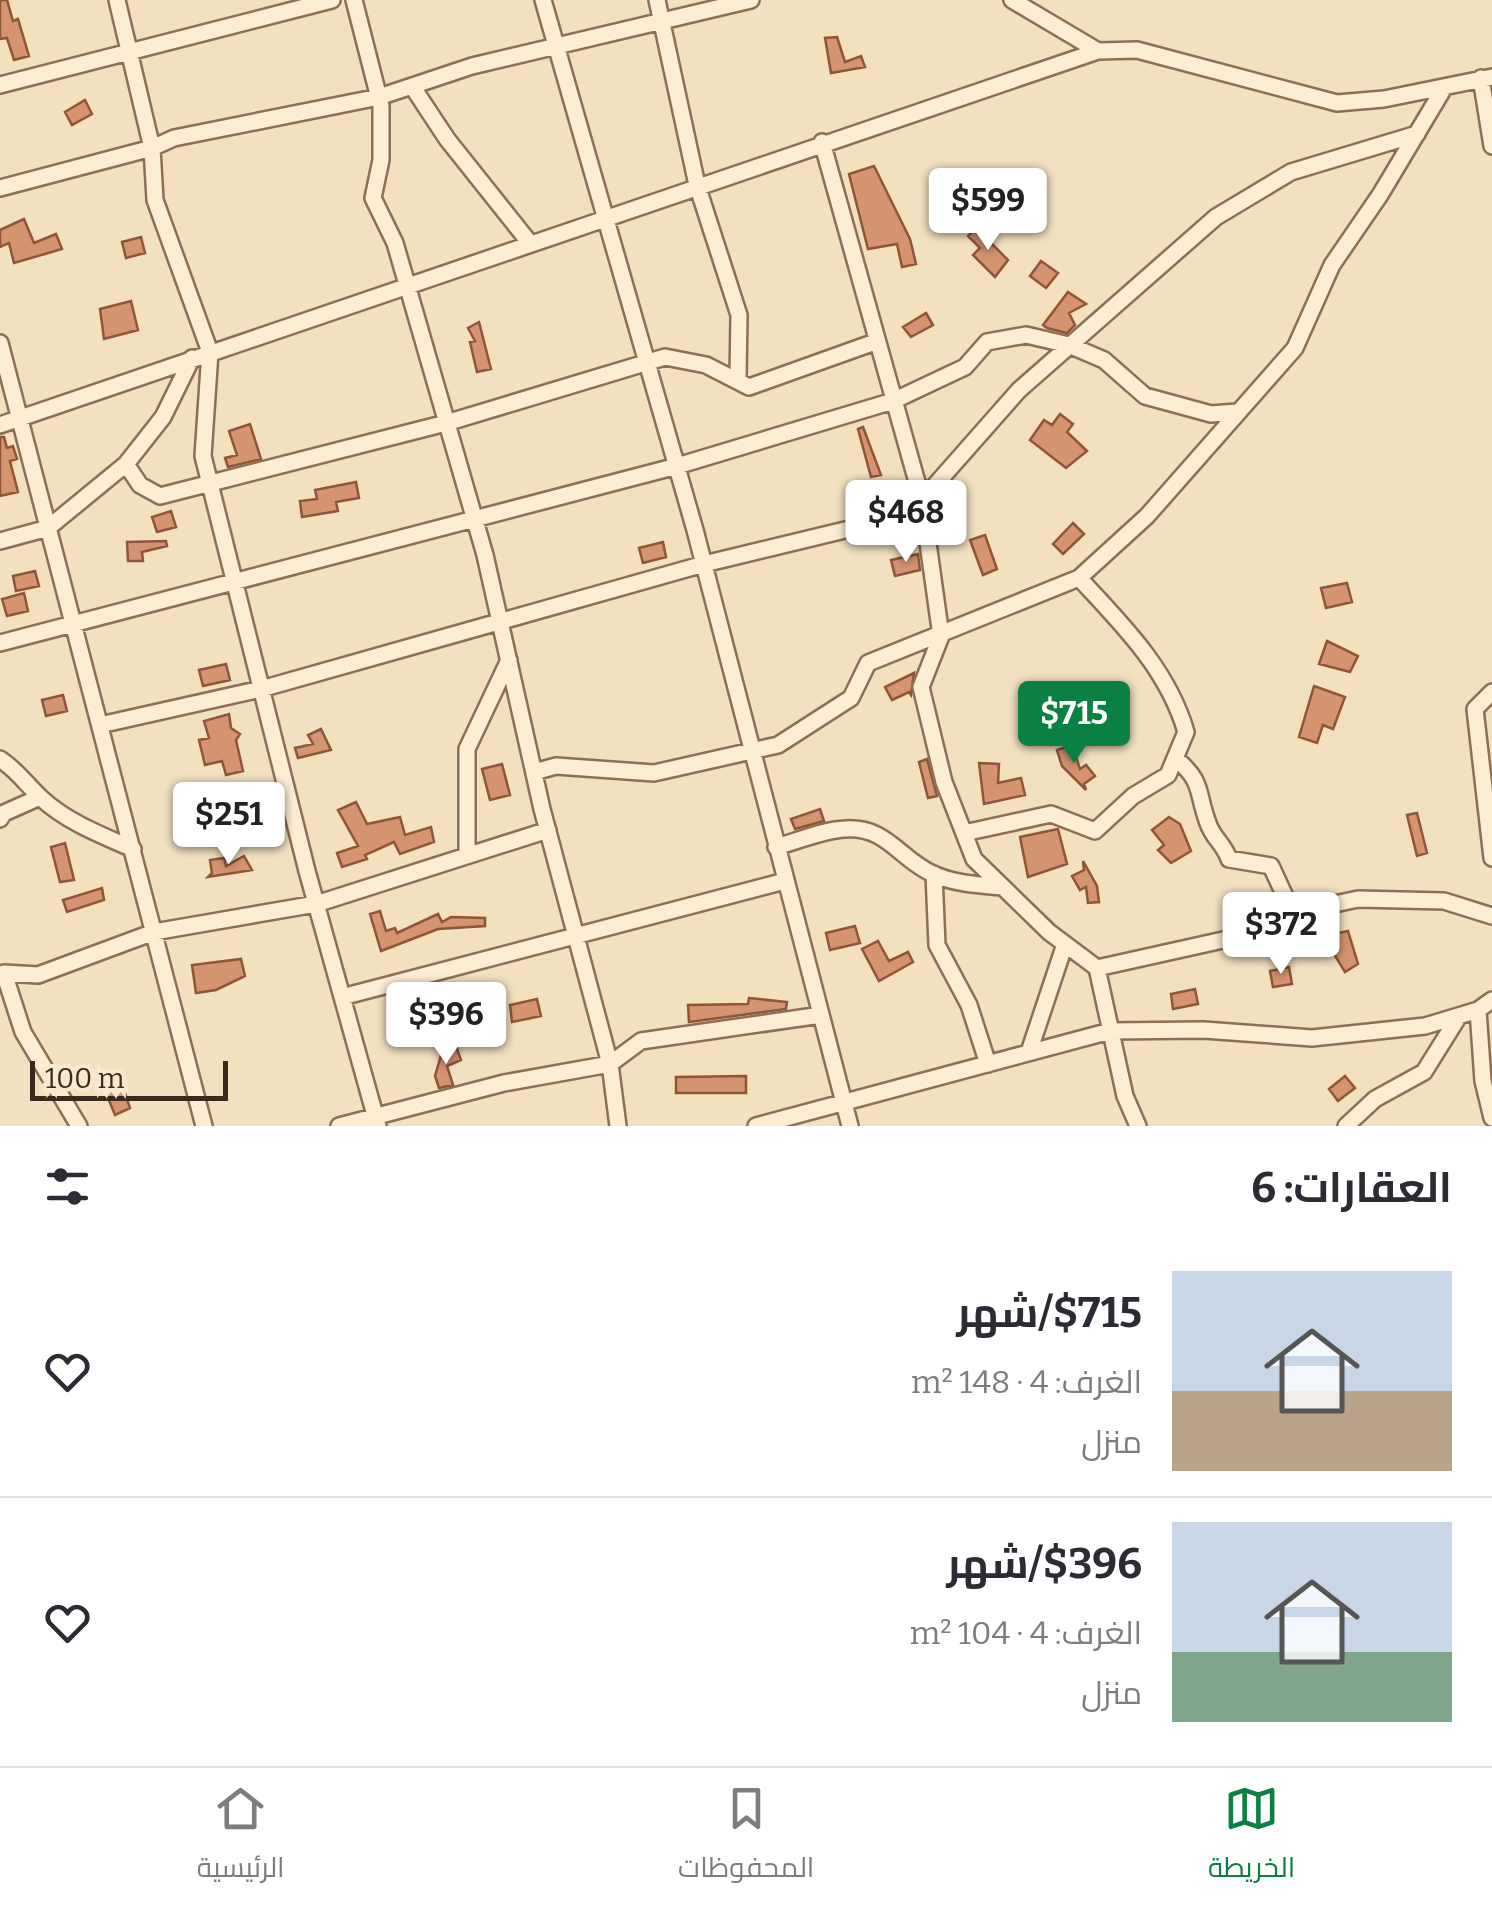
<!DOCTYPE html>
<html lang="ar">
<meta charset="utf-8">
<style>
:root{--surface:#fff;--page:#f7f7f7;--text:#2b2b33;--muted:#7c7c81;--line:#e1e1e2;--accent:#0b8043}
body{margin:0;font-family:Bitter,Cairo,serif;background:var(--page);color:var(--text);direction:rtl;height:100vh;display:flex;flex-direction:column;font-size:38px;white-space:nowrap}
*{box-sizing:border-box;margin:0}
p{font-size:32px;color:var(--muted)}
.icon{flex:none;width:55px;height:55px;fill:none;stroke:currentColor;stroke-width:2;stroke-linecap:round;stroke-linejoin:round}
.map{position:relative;height:1126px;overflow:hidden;direction:ltr}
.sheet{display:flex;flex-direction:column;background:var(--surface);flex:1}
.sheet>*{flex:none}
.scale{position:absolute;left:30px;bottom:25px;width:198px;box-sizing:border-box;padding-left:10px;border:5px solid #3b291b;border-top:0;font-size:28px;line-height:35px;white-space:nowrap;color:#3b291b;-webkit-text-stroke:8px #f9eacf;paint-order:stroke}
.price{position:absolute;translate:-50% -85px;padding:0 22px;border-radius:10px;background:#fff;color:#222;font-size:32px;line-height:65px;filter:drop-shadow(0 2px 5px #0008)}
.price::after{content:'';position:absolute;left:50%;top:60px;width:30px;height:22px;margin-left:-15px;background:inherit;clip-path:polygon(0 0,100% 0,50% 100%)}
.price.selected{background:var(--accent);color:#fff}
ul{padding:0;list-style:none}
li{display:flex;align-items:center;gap:30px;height:250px;padding:0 40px}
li+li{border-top:2px solid var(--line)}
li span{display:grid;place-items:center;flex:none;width:280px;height:200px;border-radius:0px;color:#555}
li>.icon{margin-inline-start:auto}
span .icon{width:120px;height:120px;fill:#fffc;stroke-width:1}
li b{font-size:42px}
h2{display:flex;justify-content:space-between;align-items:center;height:120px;padding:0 40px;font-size:42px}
.dock{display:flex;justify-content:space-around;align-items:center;height:140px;border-top:2px solid var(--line);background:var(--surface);font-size:28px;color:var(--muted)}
.dock a{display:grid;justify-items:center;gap:5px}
.dock .selected{color:var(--accent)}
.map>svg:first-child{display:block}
.building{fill:#d59471;stroke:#8f5538;stroke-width:2.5}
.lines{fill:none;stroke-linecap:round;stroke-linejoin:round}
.minor-casing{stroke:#8d6f55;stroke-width:20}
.minor{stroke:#fcedd3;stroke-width:15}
</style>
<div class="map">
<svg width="1492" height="1126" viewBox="0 0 1492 1126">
<rect width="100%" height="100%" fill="#f2e0bf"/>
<path class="building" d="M0 0H7L13 21 18 19 29 56 14 60 7 38 0 39Z
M837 37 845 62 861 56 865 67 831 73 825 38Z
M85 100 92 114 72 125 65 112Z
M874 166 910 239 916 264 902 267 897 244 868 249 849 174Z
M24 219 34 243 56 234 62 249 14 263 9 243 0 247V230Z
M976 228 1008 260 995 277 973 255 980 248 968 236Z
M141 237 145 253 126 258 122 242Z
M1041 261 1058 273 1046 288 1030 276Z
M1068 292 1086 304 1069 313 1075 325 1067 333 1047 328 1043 325Z
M131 301 138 330 104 339 100 309Z
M926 313 933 325 911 337 903 327Z
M479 322 491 369 477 372 470 342 475 341 468 328Z
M1060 414 1073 424 1067 432 1087 451 1066 468 1030 440 1044 420 1052 425Z
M250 424 261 459 228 467 225 458 237 455 229 431Z
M863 427 881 475 871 477 858 429Z
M0 437H4L7 448 13 446 17 459 10 461 18 492 0 496Z
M356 482 359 498 336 502 338 511 302 517 300 501 317 499 315 490Z
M171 511 176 527 157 532 152 517Z
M1073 523 1084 534 1063 554 1053 544Z
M985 535 997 569 983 575 970 540Z
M166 541 167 546 142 552 143 561H128L127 542Z
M663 542 666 557 643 563 639 548Z
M918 554 920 570 895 576 891 560Z
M35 571 39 586 16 591 13 576Z
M1347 583 1352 602 1326 608 1321 588Z
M24 593 28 611 7 616 2 599Z
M1327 641 1358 656 1350 672 1319 664Z
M226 664 230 680 203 686 199 670Z
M914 673 911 695 909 692 892 700 885 687Z
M1314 686 1345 697 1333 729 1323 725 1317 743 1299 737Z
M63 695 67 711 46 716 42 700Z
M229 714 231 728 240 734 236 740 243 771 226 775 222 761 205 765 199 740 209 738 204 721Z
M321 729 331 750 298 758 295 748 313 744 308 735Z
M1072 745 1080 769 1086 765 1095 776 1084 784 1086 790 1062 766 1057 750Z
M927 759 937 796 928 798 919 762Z
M979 763 999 764 998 783 1021 778 1025 795 984 804Z
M502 764 510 795 490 800 482 769Z
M356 802 367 824 400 817 405 835 431 827 434 842 400 854 394 842 365 855 367 859 342 867 337 853 358 846 338 810Z
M820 809 824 821 795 829 791 819Z
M1417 813 1427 853 1417 856 1407 815Z
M1169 817 1180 824 1191 851 1171 863 1158 850 1164 845 1152 830Z
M1058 829 1067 864 1028 877 1020 837Z
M65 843 74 880 60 882 51 847Z
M244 856 252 870 208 877 212 873 210 860 224 858 226 866Z
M1083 861 1097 886 1099 902 1088 903 1086 887 1080 890 1072 876 1084 870Z
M102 888 104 900 67 912 63 900Z
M380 911 386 931 395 928 397 933 438 914 442 922 451 917 485 918V926L438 929 381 951 370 914Z
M855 926 860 943 830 950 826 933Z
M1348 931 1358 964 1345 972 1334 954 1329 955 1325 936Z
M878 941 889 961 908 952 913 962 879 981 862 949Z
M241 959 245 976 216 990 196 993 192 965Z
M1289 967 1292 984 1273 987 1270 971Z
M1195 989 1198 1004 1173 1009 1171 994Z
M749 998 787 1002 786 1009 689 1022 688 1005 748 1004Z
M537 999 541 1016 512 1022 510 1005Z
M456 1046 461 1060 447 1066 453 1085 439 1088 435 1076 442 1052Z
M746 1076V1093H676V1077Z
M1345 1076 1355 1088 1338 1101 1329 1089Z
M120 1079 130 1108 115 1115 102 1083Z"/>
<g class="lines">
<g class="minor-casing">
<path id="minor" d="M117 0 152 148 155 200 210 352 203 456 307 871 378 1126
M354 0 381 106V160L373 198 395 243 485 555 542 809 610 1064 618 1126
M543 0 695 530 850 1126
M657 0 697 185 739 315 738 378
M1012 0 1098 51
M1481 78 1492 146
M0 85 332 0
M412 86 447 139 529 242
M822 142 922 500 941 636 921 687 944 782 974 859 1049 932 1097 968 1125 1096 1138 1126
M0 188 152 148 174 138 379 97 472 66 751 0
M0 343 204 1126
M0 425 1098 51 1137 50 1337 103 1384 99 1492 77
M126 464 140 485 160 496 446 423 665 357 706 365 749 387 875 342
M0 541 48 528 126 464 163 417 192 358
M0 643 677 466 893 401 965 367 987 342 1026 335 1069 345 1104 360 1145 396 1211 414 1236 412
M1492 692 1475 709 1492 858
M100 725 261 689 704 564 874 523 922 500 1019 390 1216 217 1291 172 1417 134
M1175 758C1204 782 1196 791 1208 823 1212 837 1224 844 1229 859L1271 866 1294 916
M0 759C18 771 26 784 41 798 67 822 101 835 133 849
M534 772 556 766 654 773 778 745 851 698 868 663 1079 578 1147 516 1295 348 1332 265 1380 195 1444 88
M0 819 4 813 40 797
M964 833 1051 814 1095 831 1133 796 1168 775 1186 732C1168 670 1123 625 1079 578
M776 847C798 841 823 830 845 829 887 826 899 859 933 874 955 884 979 885 1003 887
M467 856V749L509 660
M934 874 937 945 969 1005 988 1064
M1097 968 1250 934 1316 908 1358 899 1444 901 1492 916
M342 997 785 881
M1478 1010 1483 1081 1492 1118
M1029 1052 1065 944
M79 1126 23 1032 4 973 38 975 154 932 316 904 548 830
M339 1126 504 1083 610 1064 641 1041 821 1015
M756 1126 1110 1031 1204 1030 1312 1038 1425 1026 1478 1010 1492 1000
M1346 1126 1375 1099 1424 1072 1459 1016"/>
</g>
<use href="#minor" class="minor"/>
</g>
</svg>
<div class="scale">100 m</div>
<b class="price" style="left:988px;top:253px">$599</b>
<b class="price" style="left:906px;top:565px">$468</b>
<b class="price selected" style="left:1074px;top:766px">$715</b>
<b class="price" style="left:229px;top:867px">$251</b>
<b class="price" style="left:1281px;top:977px">$372</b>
<b class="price" style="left:446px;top:1067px">$396</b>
</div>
<section class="sheet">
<h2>العقارات: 6<svg class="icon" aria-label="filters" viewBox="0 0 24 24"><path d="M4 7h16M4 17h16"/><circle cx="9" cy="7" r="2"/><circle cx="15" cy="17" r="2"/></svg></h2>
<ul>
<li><span style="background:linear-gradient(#c9d6e8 60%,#b9a48a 0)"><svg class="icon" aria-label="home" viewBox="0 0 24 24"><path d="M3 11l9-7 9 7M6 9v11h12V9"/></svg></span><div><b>$715/شهر</b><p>الغرف: 4 · 148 m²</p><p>منزل</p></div><svg class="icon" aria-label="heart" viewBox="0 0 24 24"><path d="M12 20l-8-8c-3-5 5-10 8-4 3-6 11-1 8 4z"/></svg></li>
<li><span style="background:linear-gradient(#c9d6e8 65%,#7fa58c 0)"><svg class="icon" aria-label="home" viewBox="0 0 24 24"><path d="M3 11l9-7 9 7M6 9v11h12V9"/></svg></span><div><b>$396/شهر</b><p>الغرف: 4 · 104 m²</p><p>منزل</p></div><svg class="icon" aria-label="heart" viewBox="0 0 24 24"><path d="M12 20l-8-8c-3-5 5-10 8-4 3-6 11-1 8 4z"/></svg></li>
</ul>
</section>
<nav class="dock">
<a class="selected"><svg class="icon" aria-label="map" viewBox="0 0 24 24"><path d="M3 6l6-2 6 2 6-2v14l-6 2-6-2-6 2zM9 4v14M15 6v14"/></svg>الخريطة</a>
<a><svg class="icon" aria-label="saved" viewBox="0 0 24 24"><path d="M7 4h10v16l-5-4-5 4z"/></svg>المحفوظات</a>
<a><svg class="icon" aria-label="home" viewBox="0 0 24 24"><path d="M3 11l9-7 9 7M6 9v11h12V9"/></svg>الرئيسية</a>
</nav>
